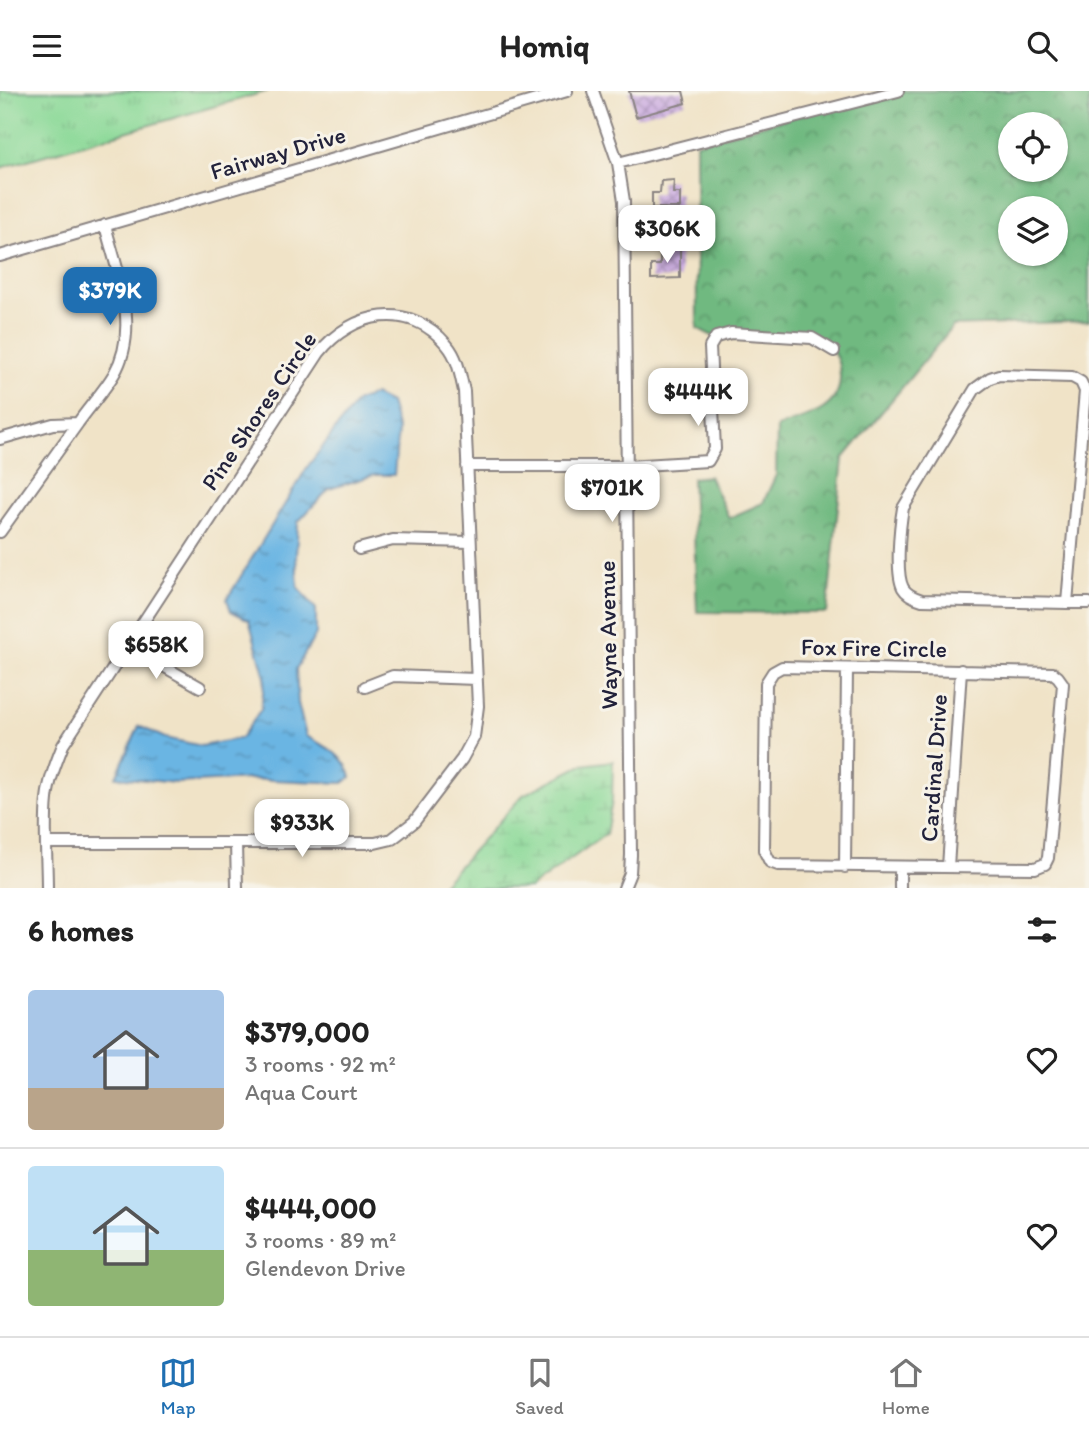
<!DOCTYPE html>
<meta charset="utf-8">
<style>
:root{--surface:#fff;--page:#f2f2f2;--text:#222;--muted:#767676;--line:#e0e0e0;--accent:#1f6fb2}
body{margin:0;font-family:Itim,sans-serif;background:var(--page);color:var(--text);height:100vh;display:flex;flex-direction:column;font-size:26px;white-space:nowrap}
*{box-sizing:border-box;margin:0}
p{font-size:23px;color:var(--muted)}
.icon{flex:none;width:38px;height:38px;fill:none;stroke:currentColor;stroke-width:2;stroke-linecap:round;stroke-linejoin:round}
.map{position:relative;height:797px;overflow:hidden}
.panel{display:flex;flex-direction:column;background:var(--surface);flex:1}
.panel>*{flex:none}
.fabs{position:absolute;left:998px;top:21px;display:grid;gap:14px}
.fabs a{display:grid;place-items:center;width:70px;height:70px;border-radius:50%;background:var(--surface);box-shadow:0 2px 5px #0004;font-size:35px}
.price{position:absolute;translate:-50% -60px;padding:0 16px;border-radius:14px;background:#fff;color:#222;font-size:23px;line-height:46px;filter:drop-shadow(0 2px 4px #0008)}
.price::after{content:'';position:absolute;left:50%;top:42px;width:21px;height:16px;margin-left:-10px;background:inherit;clip-path:polygon(0 0,100% 0,50% 100%)}
.price.active{background:var(--accent);color:#fff}
ul{padding:0;list-style:none}
li{display:flex;align-items:center;gap:21px;height:175px;padding:0 28px}
li+li{border-top:2px solid var(--line)}
li span{display:grid;place-items:center;flex:none;width:196px;height:140px;border-radius:7px;color:#555}
li>.icon{margin-inline-start:auto}
span .icon{width:84px;height:84px;fill:#fffc;stroke-width:1}
li b{font-size:30px}
h2{display:flex;justify-content:space-between;align-items:center;height:84px;padding:0 28px;font-size:30px}
header{display:flex;justify-content:space-between;align-items:center;height:91px;padding:0 28px;background:var(--surface);font-size:32px;font-weight:700}
.tabs{display:flex;justify-content:space-around;align-items:center;height:98px;border-top:2px solid var(--line);background:var(--surface);font-size:19px;color:var(--muted)}
.tabs a{display:grid;justify-items:center;gap:4px}
.tabs .active{color:var(--accent)}
.map>svg:first-child{display:block}
.grass{fill:url(#grass-tufts);stroke:#567e6a;stroke-width:2}
.forest{fill:url(#forest-crowns);stroke:#496e5e;stroke-width:2;fill-rule:evenodd}
.wetland{fill:url(#wetland-marsh);stroke:#567e6a;stroke-width:2}
.water{fill:url(#water-ripples);stroke:#466c8f;stroke-width:2}
.building{fill:url(#building-cross-hatch)}
.lines{fill:none;stroke-linecap:round;stroke-linejoin:round}
.minor-casing{stroke:#898281;stroke-width:14}
.minor{stroke:#fff;stroke-width:10}
.labels{text-anchor:middle;stroke-width:6;stroke-linejoin:round;paint-order:stroke}
.street-label{font-size:24px;fill:#22223b;stroke:#f7f3e8}
</style>
<header><svg class="icon" aria-label="menu" viewBox="0 0 24 24"><path d="M4 6h16M4 12h16M4 18h16"/></svg>Homiq<svg class="icon" aria-label="search" viewBox="0 0 24 24"><circle cx="10" cy="10" r="6"/><path d="M15 15l6 6"/></svg></header>
<div class="map">
<svg width="1089" height="797" viewBox="0 0 1089 797">
<defs>
<pattern id="grass-tufts" width="24" height="20" patternUnits="userSpaceOnUse" patternTransform="scale(1.75)"><rect width="24" height="20" fill="#8bd998"/><path d="M3 7l-1-3M5 7V3M7 7l1-3M15 17l-1-3M17 17v-4M19 17l1-3" fill="none" stroke="#78ba84"/></pattern>
<pattern id="forest-crowns" width="20" height="18" patternUnits="userSpaceOnUse" patternTransform="scale(1.75)"><rect width="20" height="18" fill="#70b980"/><path d="M2 6a3 3 0 1 1 6 0M12 15a3 3 0 1 1 6 0" fill="none" stroke="#5c966a"/></pattern>
<pattern id="wetland-marsh" width="20" height="14" patternUnits="userSpaceOnUse" patternTransform="scale(1.75)"><rect width="20" height="14" fill="#8bd998"/><path d="M1 5h8M5 5V1M11 12h8M15 12V8" fill="none" stroke="#78ba84"/></pattern>
<pattern id="water-ripples" width="26" height="14" patternUnits="userSpaceOnUse" patternTransform="scale(1.75)"><rect width="26" height="14" fill="#6bb5e3"/><path d="M2 4q2-2 4 0t4 0M15 11q2-2 4 0t4 0" fill="none" stroke="#5893b9"/></pattern>
<pattern id="building-cross-hatch" width="8" height="8" patternUnits="userSpaceOnUse" patternTransform="scale(1.75)"><rect width="8" height="8" fill="#ccade1"/><path d="M0 0l8 8M0 8l8-8" fill="none" stroke="#a58cb8"/></pattern>
</defs>
<rect width="100%" height="100%" fill="#f7f3e8"/>
<filter id="ink" filterUnits="userSpaceOnUse"><feTurbulence type="fractalNoise" baseFrequency=".0143" numOctaves="2"/><feDisplacementMap in="SourceGraphic" scale="14" xChannelSelector="R" yChannelSelector="G"/><feConvolveMatrix kernelMatrix="1 2 1 2 8 2 1 2 1" color-interpolation-filters="sRGB"/></filter>
<filter id="wash" filterUnits="userSpaceOnUse"><feTurbulence type="fractalNoise" baseFrequency=".00686" numOctaves="4" result="noise"/><feDisplacementMap in="SourceGraphic" scale="28" xChannelSelector="R" yChannelSelector="G"/><feGaussianBlur stdDeviation="1.57" result="paint"/><feColorMatrix in="noise" values="0 0 0 0 0 0 0 0 0 0 0 0 0 0 0 0 0 1.4 0 .05"/><feComposite in="paint" operator="in"/></filter>
<g filter="url(#wash)">
<rect width="100%" height="100%" fill="#f0e3c7"/>
<path class="grass" d="M0 0H268L0 77Z"/>
<path class="forest" d="M889 0H1089V230L953 235 843 368 827 522 697 521 692 387 709 385 729 427 763 412 776 384 777 336C803 327 839 321 840 288 842 223 756 254 717 246 710 245 703 240 697 237L696 52ZM1010 33H1055V79H1010ZM1010 117H1055V163H1010Z"/>
<path class="wetland" d="M613 670 612 710 606 743 530 797H439L523 704 582 674Z"/>
<path class="water" d="M374 304 390 312 398 339 394 384H374L329 398 298 431 296 465 298 496 316 518V543L296 578 298 612 306 645C324 655 346 664 351 686L343 692 249 688 176 692 116 686 139 635 165 647 202 655 241 647 261 618 265 586 249 529 231 520 227 508 308 375 357 310Z"/>
<g id="blocks">
<path class="building" d="M629 0H683L686 12 636 26Z
M674 89 673 102H680V117H652V102H660L661 90Z
M677 127 678 151 662 152V140L652 139V128Z
M660 158H680V187L651 188V174H660Z"/>
</g>
</g>
<g filter="url(#ink)">
<use href="#blocks" fill-opacity="0" stroke="#898281" stroke-width="2"/>
<g class="lines">
<g class="minor-casing">
<path id="minor" d="M593 0 618 72 624 110 631 764 630 782 624 797
M618 72 898 0
M0 165 567 0
M999 284 1072 286 1081 291 1085 300 1067 512 922 509C915 507 907 504 903 497 895 482 900 434 903 417L975 298 990 287Z
M78 332C89 316 104 300 114 283 141 237 117 181 105 134
M0 348 53 333 78 332 0 441
M467 375H627L708 370 715 358 710 256 716 246 731 242 812 247 834 260
M359 458 393 449 470 451
M1067 512H1089
M128 555 200 596
M782 576 1053 582 1058 586 1063 593 1048 767 1045 773 1035 777 778 774 770 771 764 759 766 592 773 581Z
M365 596 393 585 476 588
M47 752H375L392 748 414 731 462 668 474 646 478 615 464 300C460 283 458 267 447 254 410 209 352 220 319 262L63 654C56 672 49 689 47 708 44 737 47 768 47 797
M236 752 237 797
M845 776 847 578
M948 776 961 579
M900 797V776"/>
</g>
<use href="#minor" class="minor"/>
</g>
</g>
<g class="labels">
<g class="street-label">
<text transform="translate(278 62) rotate(-16)" y="8">Fairway Drive</text>
<text transform="translate(259 320) rotate(-56)" y="8">Pine Shores Circle</text>
<text transform="translate(608 544) rotate(-91)" y="8">Wayne Avenue</text>
<text transform="translate(874 557) rotate(1)" y="8">Fox Fire Circle</text>
<text transform="translate(934 677) rotate(-86)" y="8">Cardinal Drive</text>
</g>
</g>
</svg>
<div class="fabs">
<a><svg class="icon" aria-label="locate" viewBox="0 0 24 24"><circle cx="12" cy="12" r="6"/><path d="M12 2v4M12 18v4M2 12h4M18 12h4"/></svg></a>
<a><svg class="icon" aria-label="layers" viewBox="0 0 24 24"><path d="M12 4l9 5-9 5-9-5zM3 14l9 5 9-5"/></svg></a>
</div>
<b class="price" style="left:667px;top:174px">$306K</b>
<b class="price active" style="left:110px;top:236px">$379K</b>
<b class="price" style="left:698px;top:337px">$444K</b>
<b class="price" style="left:612px;top:433px">$701K</b>
<b class="price" style="left:156px;top:590px">$658K</b>
<b class="price" style="left:302px;top:768px">$933K</b>
</div>
<section class="panel">
<h2>6 homes<svg class="icon" aria-label="filters" viewBox="0 0 24 24"><path d="M4 7h16M4 17h16"/><circle cx="9" cy="7" r="2"/><circle cx="15" cy="17" r="2"/></svg></h2>
<ul>
<li><span style="background:linear-gradient(#a9c7e8 70%,#b9a48a 0)"><svg class="icon" aria-label="home" viewBox="0 0 24 24"><path d="M3 11l9-7 9 7M6 9v11h12V9"/></svg></span><div><b>$379,000</b><p>3 rooms · 92 m²</p><p>Aqua Court</p></div><svg class="icon" aria-label="heart" viewBox="0 0 24 24"><path d="M12 20l-8-8c-3-5 5-10 8-4 3-6 11-1 8 4z"/></svg></li>
<li><span style="background:linear-gradient(#bfe0f5 60%,#8fb573 0)"><svg class="icon" aria-label="home" viewBox="0 0 24 24"><path d="M3 11l9-7 9 7M6 9v11h12V9"/></svg></span><div><b>$444,000</b><p>3 rooms · 89 m²</p><p>Glendevon Drive</p></div><svg class="icon" aria-label="heart" viewBox="0 0 24 24"><path d="M12 20l-8-8c-3-5 5-10 8-4 3-6 11-1 8 4z"/></svg></li>
</ul>
</section>
<nav class="tabs">
<a class="active"><svg class="icon" aria-label="map" viewBox="0 0 24 24"><path d="M3 6l6-2 6 2 6-2v14l-6 2-6-2-6 2zM9 4v14M15 6v14"/></svg>Map</a>
<a><svg class="icon" aria-label="saved" viewBox="0 0 24 24"><path d="M7 4h10v16l-5-4-5 4z"/></svg>Saved</a>
<a><svg class="icon" aria-label="home" viewBox="0 0 24 24"><path d="M3 11l9-7 9 7M6 9v11h12V9"/></svg>Home</a>
</nav>
